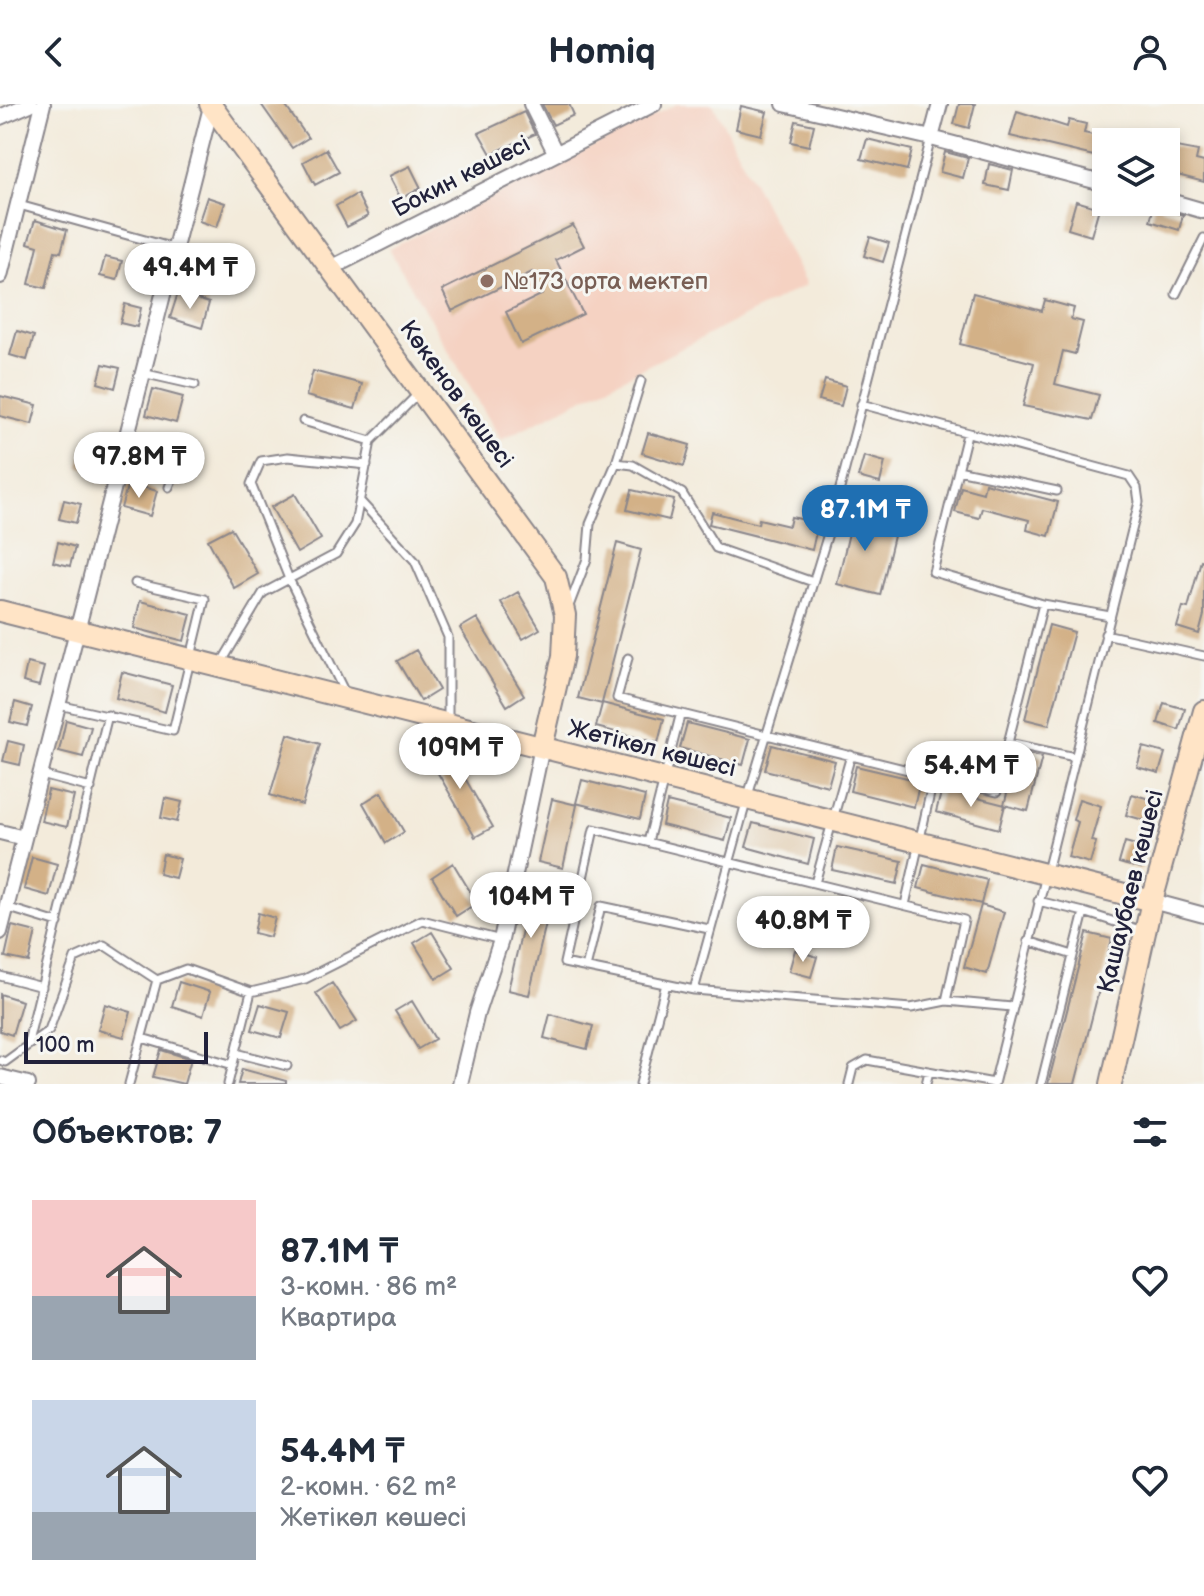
<!DOCTYPE html>
<html lang="ru">
<meta charset="utf-8">
<style>
:root{--surface:#fff;--page:#f6f6f7;--text:#1f2937;--muted:#747a83;--accent:#1f6fb2}
body{margin:0;font-family:"Balsamiq Sans",sans-serif;background:var(--page);color:var(--text);height:100vh;display:flex;flex-direction:column;font-size:30px;white-space:nowrap}
*{box-sizing:border-box;margin:0}
p{font-size:26px;color:var(--muted)}
.icon{flex:none;width:44px;height:44px;fill:none;stroke:currentColor;stroke-width:2;stroke-linecap:round;stroke-linejoin:round}
.map{position:relative;height:980px;overflow:hidden}
.sheet{display:flex;flex-direction:column;background:var(--surface);flex:1}
.sheet>*{flex:none}
.controls{position:absolute;left:1092px;top:24px;display:grid;gap:16px}
.controls a{display:grid;place-items:center;width:88px;height:88px;border-radius:0px;background:var(--surface);box-shadow:0 4px 12px #0003;font-size:40px}
.scale{position:absolute;left:24px;bottom:20px;width:184px;box-sizing:border-box;padding-left:8px;border:4px solid #22223b;border-top:0;font-size:22px;line-height:28px;white-space:nowrap;color:#22223b;-webkit-text-stroke:6px #f6f6f2;paint-order:stroke}
.price{position:absolute;translate:-50% -68px;padding:0 18px;border-radius:28px;background:#fff;color:#222;font-size:26px;line-height:52px;filter:drop-shadow(0 2px 4px #0008)}
.price::after{content:'';position:absolute;left:50%;top:48px;width:24px;height:18px;margin-left:-12px;background:inherit;clip-path:polygon(0 0,100% 0,50% 100%)}
.price.active{background:var(--accent);color:#fff}
ul{padding:0;list-style:none}
li{display:flex;align-items:center;gap:24px;height:200px;padding:0 32px}
li span{display:grid;place-items:center;flex:none;width:224px;height:160px;border-radius:0px;color:#555}
li>.icon{margin-inline-start:auto}
span .icon{width:96px;height:96px;fill:#fffc;stroke-width:1}
li b{font-size:34px}
h2{display:flex;justify-content:space-between;align-items:center;height:96px;padding:0 32px;font-size:34px}
header{display:flex;justify-content:space-between;align-items:center;height:104px;padding:0 32px;background:var(--surface);font-size:36px;font-weight:700}
.map>svg:first-child{display:block}
.built{fill:#f5d2c2}
.building{fill:#d3b187}
.lines{fill:none;stroke-linecap:round;stroke-linejoin:round}
.lane-casing{stroke:#8a868b;stroke-width:11}
.street-casing{stroke:#8a868b;stroke-width:18}
.secondary-casing{stroke:#8a868b;stroke-width:24}
.lane{stroke:#fff;stroke-width:7}
.street{stroke:#fff;stroke-width:14}
.secondary{stroke:#ffe4c6;stroke-width:20}
.education-dot{fill:#8d6e63;stroke:#f6f6f2;stroke-width:3}
.labels{text-anchor:middle;stroke-width:6;stroke-linejoin:round;paint-order:stroke}
.street-label{font-size:24px;fill:#22223b;stroke:#f6f6f2}
.education-label{font-size:24px;fill:#785e54;stroke:#f6f6f2;text-anchor:start}
</style>
<header><svg class="icon" aria-label="back" viewBox="0 0 24 24"><path d="M15 5l-7 7 7 7"/></svg>Homiq<svg class="icon" aria-label="person" viewBox="0 0 24 24"><circle cx="12" cy="8" r="4"/><path d="M4 21q1-7 8-7t8 7"/></svg></header>
<div class="map">
<svg width="1204" height="980" viewBox="0 0 1204 980">
<rect width="100%" height="100%" fill="#f6f6f2"/>
<filter id="ink" filterUnits="userSpaceOnUse"><feTurbulence type="fractalNoise" baseFrequency=".0125" numOctaves="2"/><feDisplacementMap in="SourceGraphic" scale="16" xChannelSelector="R" yChannelSelector="G"/><feConvolveMatrix kernelMatrix="1 2 1 2 8 2 1 2 1" color-interpolation-filters="sRGB"/></filter>
<filter id="wash" filterUnits="userSpaceOnUse"><feTurbulence type="fractalNoise" baseFrequency=".006" numOctaves="4" result="noise"/><feDisplacementMap in="SourceGraphic" scale="32" xChannelSelector="R" yChannelSelector="G"/><feGaussianBlur stdDeviation="1.8" result="paint"/><feColorMatrix in="noise" values="0 0 0 0 0 0 0 0 0 0 0 0 0 0 0 0 0 1.4 0 .05"/><feComposite in="paint" operator="in"/></filter>
<g filter="url(#wash)">
<rect width="100%" height="100%" fill="#f3ebdb"/>
<path class="built" d="M677 0H713L806 181 501 336 389 145Z"/>
<g id="blocks">
<path class="building" d="M261 0H284L308 34 292 44Z
M542 0H569L574 11 553 21Z
M959 0H975L969 24 954 20Z
M741 2 767 8 761 31 736 25Z
M1017 7 1067 23 1069 16 1086 20 1084 29 1106 34V55L1010 32Z
M524 8 535 30 491 50 479 29Z
M796 17 814 21 809 42 791 38Z
M867 35 912 46 907 66 861 55Z
M1166 41 1198 47 1196 56 1204 58V78L1166 68Z
M326 45 339 68 315 81 303 58Z
M945 48 968 54 963 74 940 68Z
M989 60 1013 66 1009 86 985 81Z
M410 62 421 84 401 95 389 72Z
M357 90 368 112 347 123 336 102Z
M207 93 225 99 217 123 199 117Z
M1076 97 1099 104 1091 132 1068 125Z
M1155 98 1162 105 1183 111 1179 126 1150 117Z
M35 116 67 126 61 148 55 147 46 184 29 180 38 142 28 139Z
M573 121 584 142 556 156 583 210 521 240 506 208 543 190 532 168 452 207 442 186Z
M870 133 889 139 883 158 864 152Z
M105 153 122 157 117 176 100 172Z
M178 189 209 199 202 224 170 214Z
M973 189 1042 207 1045 196 1074 204 1071 215 1083 218 1075 250 1063 247 1055 280 1099 291 1092 316 1023 302 1034 259 960 240Z
M125 200 141 204 137 223 120 219Z
M17 227 34 232 27 256 10 251Z
M103 260 120 264 115 284 98 279Z
M313 267 362 280 355 305 306 292Z
M825 276 846 282 841 302 819 296Z
M153 285 183 293 176 319 146 311Z
M0 292 37 301 32 320 0 312Z
M648 329 690 341 684 362 642 349Z
M84 344 101 348 96 367 79 363Z
M864 352 885 358 880 379 858 373Z
M128 379 157 387 150 412 121 404Z
M985 379 1058 398 1049 432 1027 426 1029 416 982 404 979 414 955 408 961 383 983 389Z
M632 386 674 396 669 416 627 406Z
M295 390 321 435 297 449 271 403Z
M857 395 874 400 868 425 894 432 880 491 837 480Z
M64 396 81 400 76 419 59 415Z
M808 403 821 406 812 446 709 420 712 408 758 420 759 415 789 422 791 413 805 416Z
M231 424 258 470 234 484 208 436Z
M58 438 75 443 70 462 53 458Z
M617 439 641 446 602 599 664 615 658 639 596 623 602 600 578 594Z
M1201 456 1204 457V511L1199 530 1177 523 1183 503 1188 504Z
M518 488 540 525 523 535 501 498Z
M140 497 191 510 184 537 134 524Z
M477 514 524 591 507 602 460 524Z
M1049 521 1074 528 1049 621 1025 615Z
M416 546 439 586 421 597 397 557Z
M27 559 44 563 39 582 23 578Z
M122 568 172 581 165 608 116 594Z
M15 598 32 603 27 622 10 618Z
M1164 599 1185 605 1179 626 1158 619Z
M66 616 91 623 83 653 59 647Z
M687 619 750 635 743 661 680 644Z
M288 630 320 640 302 701 270 691Z
M8 637 24 641 20 661 3 657Z
M446 641 493 723 475 733 428 652Z
M772 641 835 657 828 682 765 666Z
M1143 643 1165 649 1159 669 1137 663Z
M1018 648 1042 653 1028 707 1004 701Z
M856 662 920 677 914 703 850 687Z
M582 676 645 692 640 715 576 699Z
M942 685 1005 701 999 725 936 708Z
M48 686 74 692 67 723 41 717Z
M381 688 404 728 386 739 363 699Z
M1132 690 1153 696 1147 717 1126 711Z
M165 694 182 698 177 718 161 714Z
M552 695 577 701 563 764 538 758Z
M1079 695 1101 702 1091 737 1096 738 1090 759 1068 753 1078 718 1073 716Z
M667 698 731 714 725 737 662 721Z
M753 719 814 735 808 760 746 743Z
M1125 738 1147 744 1141 765 1119 759Z
M837 743 902 757 897 780 832 766Z
M163 750 180 755 175 774 159 770Z
M32 753 57 760 49 792 24 785Z
M453 759 477 799 456 812 432 773Z
M924 760 987 776 981 800 918 784Z
M533 780 554 785 529 891 508 886Z
M981 801 1004 808 987 870 964 863Z
M258 809 275 814 270 833 254 829Z
M12 822 36 828 29 858 5 853Z
M432 828 454 864 436 875 414 839Z
M1087 829 1112 835 1075 980H1048Z
M795 846 817 853 811 873 789 867Z
M179 878 210 888 203 912 172 902Z
M332 879 357 917 340 927 316 889Z
M0 890 22 897 12 931 0 927Z
M412 897 435 935 418 945 395 907Z
M105 900 131 908 124 933 98 926Z
M260 900 289 908 281 934 252 926Z
M550 910 593 922 587 945 544 934Z
M161 946 191 955 184 980 153 973Z
M242 965 286 977V980H238Z"/>
</g>
</g>
<g filter="url(#ink)">
<use href="#blocks" fill-opacity="0" stroke="#8a868b" stroke-width="2"/>
<g class="lines">
<g class="lane-casing">
<path id="lane" d="M19 101 174 144
M1176 190 1204 134
M142 269 195 281
M861 300 1129 372 1137 384 1139 398 994 980
M303 317 371 337
M967 330 933 468 1043 500 1110 512
M122 354 174 371 169 383
M616 359 633 361 682 389 716 444 813 478
M958 366 1057 387
M360 397 415 457 448 533V618
M569 502 587 455 590 420 616 359 641 277
M1105 530 1204 552
M628 554 617 594 997 688 1008 639 1075 653
M220 561 263 489 336 450 355 420 371 337 420 288
M345 589 289 475 251 380 261 357 288 353 367 361
M59 601 173 627 205 495 135 479
M1008 639 1043 500
M41 671 91 684
M648 738 680 612
M815 779 851 651
M1038 797 1084 808 1041 980
M905 801 934 672
M6 803 58 819
M1084 808 1143 827
M1028 837 1073 851
M586 864 601 802 709 825
M0 872 42 883
M694 886 747 695 830 423 931 34
M946 897 964 816 594 725 564 859 694 886 911 904 946 897 1012 903
M142 934 233 961
M27 942 108 611
M236 949 287 962
M0 956 5 958 49 926 75 854 104 841 157 876 186 865 251 888 305 875 422 816 501 836
M129 980 157 876
M228 980 251 888
M640 980 666 880
M849 980 853 964 867 956 994 979
M926 980 929 967"/>
</g>
<g class="street-casing">
<path id="street" d="M531 0 555 48
M784 0 931 34 1106 80
M0 13 30 0
M931 34 940 0
M1166 96 1204 107
M331 164 654 0
M0 172 43 0
M0 728 24 734
M1152 797 1204 811
M0 828 211 3 215 1
M0 973 28 980
M460 980 477 909 501 836 542 643"/>
</g>
<g class="secondary-casing">
<path id="secondary" d="M210 0 556 473 565 511 563 552 542 643
M0 507 1152 797
M1111 980 1152 797 1204 607"/>
</g>
<use href="#lane" class="lane"/>
<use href="#street" class="street"/>
<use href="#secondary" class="secondary"/>
</g>
</g>
<circle class="education-dot" cx="487" cy="177" r="8"/>
<g class="labels">
<g class="street-label">
<text transform="translate(461 72) rotate(-27)" y="8">Бокин көшесі</text>
<text transform="translate(457 290) rotate(54)" y="8">Көкенов көшесі</text>
<text transform="translate(652 644) rotate(14)" y="8">Жетікөл көшесі</text>
<text transform="translate(1130 787) rotate(-76)" y="8">Қашаубаев көшесі</text>
</g>
<g class="education-label">
<text x="503" y="185">№173 орта мектеп</text>
</g>
</g>
</svg>
<div class="controls">
<a><svg class="icon" aria-label="layers" viewBox="0 0 24 24"><path d="M12 4l9 5-9 5-9-5zM3 14l9 5 9-5"/></svg></a>
</div>
<div class="scale">100 m</div>
<b class="price" style="left:190px;top:207px">49.4M ₸</b>
<b class="price" style="left:139px;top:396px">97.8M ₸</b>
<b class="price active" style="left:865px;top:449px">87.1M ₸</b>
<b class="price" style="left:460px;top:687px">109M ₸</b>
<b class="price" style="left:971px;top:705px">54.4M ₸</b>
<b class="price" style="left:531px;top:836px">104M ₸</b>
<b class="price" style="left:803px;top:860px">40.8M ₸</b>
</div>
<section class="sheet">
<h2>Объектов: 7<svg class="icon" aria-label="filters" viewBox="0 0 24 24"><path d="M4 7h16M4 17h16"/><circle cx="9" cy="7" r="2"/><circle cx="15" cy="17" r="2"/></svg></h2>
<ul>
<li><span style="background:linear-gradient(#f6c9c9 60%,#9aa5b1 0)"><svg class="icon" aria-label="home" viewBox="0 0 24 24"><path d="M3 11l9-7 9 7M6 9v11h12V9"/></svg></span><div><b>87.1M ₸</b><p>3-комн. · 86 m²</p><p>Квартира</p></div><svg class="icon" aria-label="heart" viewBox="0 0 24 24"><path d="M12 20l-8-8c-3-5 5-10 8-4 3-6 11-1 8 4z"/></svg></li>
<li><span style="background:linear-gradient(#c9d6e8 70%,#9aa5b1 0)"><svg class="icon" aria-label="home" viewBox="0 0 24 24"><path d="M3 11l9-7 9 7M6 9v11h12V9"/></svg></span><div><b>54.4M ₸</b><p>2-комн. · 62 m²</p><p>Жетікөл көшесі</p></div><svg class="icon" aria-label="heart" viewBox="0 0 24 24"><path d="M12 20l-8-8c-3-5 5-10 8-4 3-6 11-1 8 4z"/></svg></li>
</ul>
</section>
